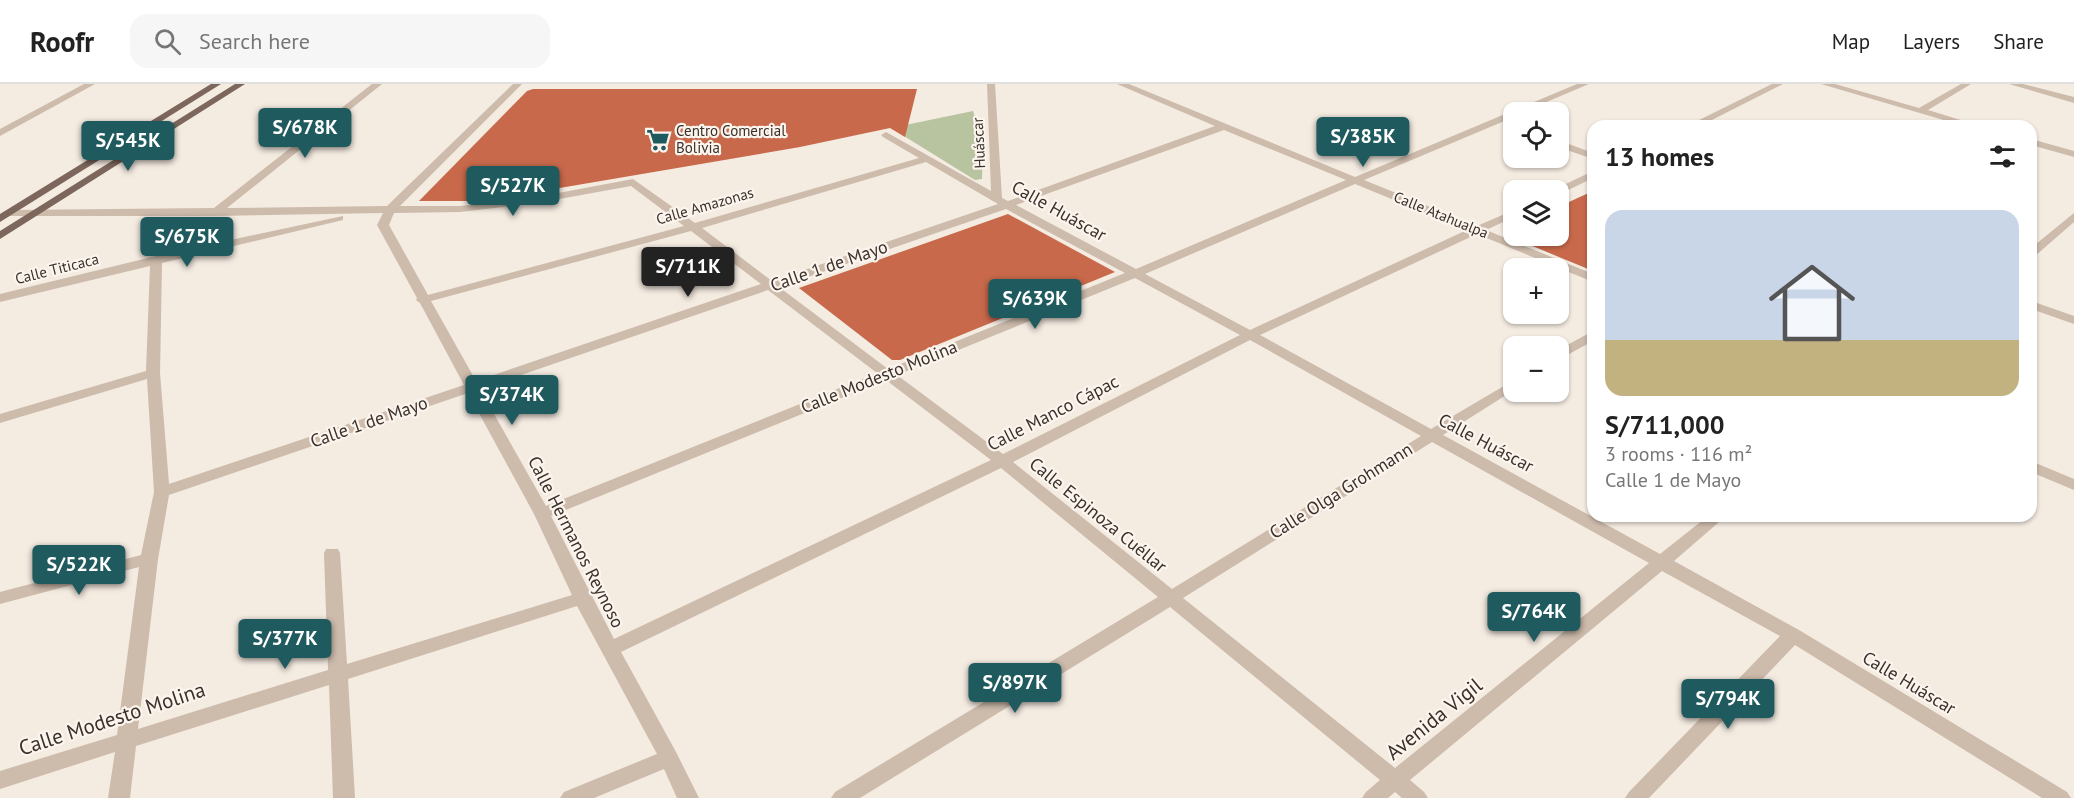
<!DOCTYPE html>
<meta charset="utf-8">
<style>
:root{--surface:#fff;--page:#f6f6f6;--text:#222;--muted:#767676;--line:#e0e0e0;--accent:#1f5a5e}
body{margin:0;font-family:"PT Sans",sans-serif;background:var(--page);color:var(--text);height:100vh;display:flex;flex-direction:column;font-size:22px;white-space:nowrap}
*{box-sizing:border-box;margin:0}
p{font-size:20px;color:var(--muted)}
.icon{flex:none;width:33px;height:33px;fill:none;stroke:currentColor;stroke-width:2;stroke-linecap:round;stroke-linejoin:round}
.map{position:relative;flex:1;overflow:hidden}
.drawer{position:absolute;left:1587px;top:36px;width:450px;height:402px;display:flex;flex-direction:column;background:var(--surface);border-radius:18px;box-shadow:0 2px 4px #0004}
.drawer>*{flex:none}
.tools{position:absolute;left:1503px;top:18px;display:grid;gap:12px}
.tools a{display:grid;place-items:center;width:66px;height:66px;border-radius:12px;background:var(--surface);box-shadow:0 2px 4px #0004;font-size:30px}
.price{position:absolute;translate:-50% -51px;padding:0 14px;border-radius:6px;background:var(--accent);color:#fff;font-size:20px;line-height:39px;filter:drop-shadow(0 2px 3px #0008)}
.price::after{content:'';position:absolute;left:50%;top:36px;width:18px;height:14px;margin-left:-9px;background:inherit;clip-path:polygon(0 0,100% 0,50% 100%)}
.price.active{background:#222;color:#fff}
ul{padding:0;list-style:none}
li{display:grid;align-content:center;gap:12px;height:318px;padding:0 18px}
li+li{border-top:2px solid var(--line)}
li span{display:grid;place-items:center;height:186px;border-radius:18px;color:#555}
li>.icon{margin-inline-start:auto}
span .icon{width:108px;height:108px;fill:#fffc;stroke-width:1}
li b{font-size:26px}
h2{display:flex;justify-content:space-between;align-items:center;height:72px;padding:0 18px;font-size:26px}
header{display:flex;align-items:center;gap:36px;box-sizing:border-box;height:84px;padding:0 30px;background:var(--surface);border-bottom:2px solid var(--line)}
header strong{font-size:28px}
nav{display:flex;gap:33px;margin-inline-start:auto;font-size:21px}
.search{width:420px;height:54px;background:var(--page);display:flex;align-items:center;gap:15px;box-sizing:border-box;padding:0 21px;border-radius:18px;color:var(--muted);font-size:22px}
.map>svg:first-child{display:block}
.green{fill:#b8c4a0}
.building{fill:#c8694b}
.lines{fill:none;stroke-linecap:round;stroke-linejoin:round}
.minor{fill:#cdbbac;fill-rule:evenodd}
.major{fill:#7d675c;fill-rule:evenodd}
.labels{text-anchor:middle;stroke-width:4.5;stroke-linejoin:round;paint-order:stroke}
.far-poi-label{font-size:15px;fill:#3b302b;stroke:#fbf5ee;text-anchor:start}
.far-street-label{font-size:15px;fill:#3b302b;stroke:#fbf5ee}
.street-label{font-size:18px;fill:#3b302b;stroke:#fbf5ee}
.near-street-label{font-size:21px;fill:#3b302b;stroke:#fbf5ee}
</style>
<header>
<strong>Roofr</strong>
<div class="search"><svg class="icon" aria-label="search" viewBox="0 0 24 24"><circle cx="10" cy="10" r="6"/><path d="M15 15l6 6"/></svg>Search here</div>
<nav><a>Map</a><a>Layers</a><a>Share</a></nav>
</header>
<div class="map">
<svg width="2074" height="714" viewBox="0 0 2074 714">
<rect width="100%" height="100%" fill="#f4ebe1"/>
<path class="green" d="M973 27 983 60 982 95 975 96 891 44Z"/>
<path class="building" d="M533 5H917L905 53 890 44 800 63 542 107 469 117H419L527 7Z
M1593 107V187L1508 152H1558V123Z
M1008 130 1115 188 900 276H892L799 204Z"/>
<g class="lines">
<path class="minor" d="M84 0H95L0 52V45Z
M372 0H382L227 124 387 122 513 0H522L400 122H460L537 113 633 95 695 139 919 74 883 53 881 51 886 48 991 107 987 0H995L1002 114 1008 117 1215 42 1117 0H1129L1355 93 1577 0H1589L1523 28H1514V33L1364 96 1477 142 1514 126V133L1486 146 1593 190V198L1477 150 1260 251 1431 345 1514 296V306L1443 351 1660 470 1708 432H1726L1674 477 1799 546 2067 708 2071 714H2042L1795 561 1649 714H1625L1629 708 1780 552 1662 487 1410 696 1424 708 1428 714H1402L1395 708 1388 714H1362L1366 708 1380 696 1170 523 860 714H831L835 708 1158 513 1001 384 621 568 676 668 699 714H677L664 685 594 714H560L564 708 657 670 577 522 348 595 355 714H333L329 601 136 662 130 714H108L115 668 0 705V687L117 651 139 483 0 520V508L141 471 154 408 147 295 0 339V330L146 287 150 182 0 218V210L156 172 343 132V136L162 179 160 289 169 400 464 301 420 219 416 216 417 214 377 141 383 129 214 132H10L4 129 10 126 214 124ZM1224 46 1346 96 1136 185 1016 121ZM926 78 998 120 772 197 702 144ZM1355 100 1467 146 1250 246 1145 190ZM631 102 684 142 428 211 389 141 394 129 460 128 537 119ZM1006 125 1125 189 888 285 779 203ZM691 147 761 200 476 297 431 217ZM1135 194 1240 251 1003 370 897 291ZM768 206 877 289 546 422 480 305ZM1250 256 1421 352 1172 505 1013 378ZM886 296 991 376 614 555 551 432ZM468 309 534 430 572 511 347 580 340 469 338 465H326L324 469 328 586 138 645 158 475 169 411ZM1432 358 1649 479 1395 684 1183 514Z
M1772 0H1783L1700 42H1687Z
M1821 0H1835L1919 24 1961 0H1971L1928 26 1980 42H1964Z
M2009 0H2023L2074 13V19Z
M2031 55 2074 67V73L2031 61Z
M1558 56 1593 69V75L1558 63Z
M1593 87V94L1562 109 1553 106Z
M2074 129V138L2035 172 2031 174V164Z
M2031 217 2074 232V240L2031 225Z
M1593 247V257L1558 276V266Z
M2031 377 2074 395V406L2031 388Z"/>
<path class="major" d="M211 0H221L0 138V130Z
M235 0H245L0 155V147Z"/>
</g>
<defs>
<g id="supermarket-bare" transform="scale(1.8)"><path d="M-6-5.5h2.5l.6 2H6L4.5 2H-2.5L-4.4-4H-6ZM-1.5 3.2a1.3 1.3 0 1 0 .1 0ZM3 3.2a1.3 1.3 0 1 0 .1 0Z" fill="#1f5a5e" stroke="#fbf5ee" stroke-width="2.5" paint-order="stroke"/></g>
</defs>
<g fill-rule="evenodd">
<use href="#supermarket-bare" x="658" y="56"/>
</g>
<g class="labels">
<g class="far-poi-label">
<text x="676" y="52">Centro Comercial<tspan x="676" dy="17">Bolivia</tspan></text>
</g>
<g class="far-street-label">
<text transform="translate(979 59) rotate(-93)" y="5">Huáscar</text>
<text transform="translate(705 122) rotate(-16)" y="5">Calle Amazonas</text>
<text transform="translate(1441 131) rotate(22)" y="5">Calle Atahualpa</text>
<text transform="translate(57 185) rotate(-14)" y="5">Calle Titicaca</text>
</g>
<g class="street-label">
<text transform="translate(1059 127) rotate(29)" y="6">Calle Huáscar</text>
<text transform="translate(829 182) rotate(-19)" y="6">Calle 1 de Mayo</text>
<text transform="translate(879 293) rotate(-22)" y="6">Calle Modesto Molina</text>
<text transform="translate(1053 329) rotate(-27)" y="6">Calle Manco Cápac</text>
<text transform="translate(369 338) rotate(-19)" y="6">Calle 1 de Mayo</text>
<text transform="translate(1486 359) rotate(28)" y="6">Calle Huáscar</text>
<text transform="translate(1341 407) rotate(-32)" y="6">Calle Olga Grohmann</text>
<text transform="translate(1098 431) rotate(39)" y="6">Calle Espinoza Cuéllar</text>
<text transform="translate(576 458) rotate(63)" y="6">Calle Hermanos Reynoso</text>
<text transform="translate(1909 599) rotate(31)" y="6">Calle Huáscar</text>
</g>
<g class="near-street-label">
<text transform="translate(112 635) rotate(-18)" y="7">Calle Modesto Molina</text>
<text transform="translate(1434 635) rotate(-39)" y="7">Avenida Vigil</text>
</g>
</g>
</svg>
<div class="tools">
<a><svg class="icon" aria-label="locate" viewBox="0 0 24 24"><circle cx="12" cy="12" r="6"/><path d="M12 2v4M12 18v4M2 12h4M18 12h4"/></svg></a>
<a><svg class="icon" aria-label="layers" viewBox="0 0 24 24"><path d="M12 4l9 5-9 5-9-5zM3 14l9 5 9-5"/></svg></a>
<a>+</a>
<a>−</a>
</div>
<b class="price" style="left:305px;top:75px">S/678K</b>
<b class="price" style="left:1363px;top:84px">S/385K</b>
<b class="price" style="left:128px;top:88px">S/545K</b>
<b class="price" style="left:513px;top:133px">S/527K</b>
<b class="price" style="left:187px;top:184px">S/675K</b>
<b class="price active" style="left:688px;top:214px">S/711K</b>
<b class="price" style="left:1035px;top:246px">S/639K</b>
<b class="price" style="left:512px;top:342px">S/374K</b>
<b class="price" style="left:79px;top:512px">S/522K</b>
<b class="price" style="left:1534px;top:559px">S/764K</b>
<b class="price" style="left:285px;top:586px">S/377K</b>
<b class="price" style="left:1015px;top:630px">S/897K</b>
<b class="price" style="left:1728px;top:646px">S/794K</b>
<section class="drawer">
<h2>13 homes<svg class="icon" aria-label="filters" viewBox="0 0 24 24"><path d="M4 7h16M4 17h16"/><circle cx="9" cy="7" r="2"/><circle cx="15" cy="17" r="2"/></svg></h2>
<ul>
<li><span style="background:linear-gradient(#c9d6e8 70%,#c2b280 0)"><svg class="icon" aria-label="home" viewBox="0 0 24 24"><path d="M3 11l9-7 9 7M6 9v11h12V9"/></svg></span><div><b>S/711,000</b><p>3 rooms · 116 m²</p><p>Calle 1 de Mayo</p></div></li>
</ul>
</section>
</div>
